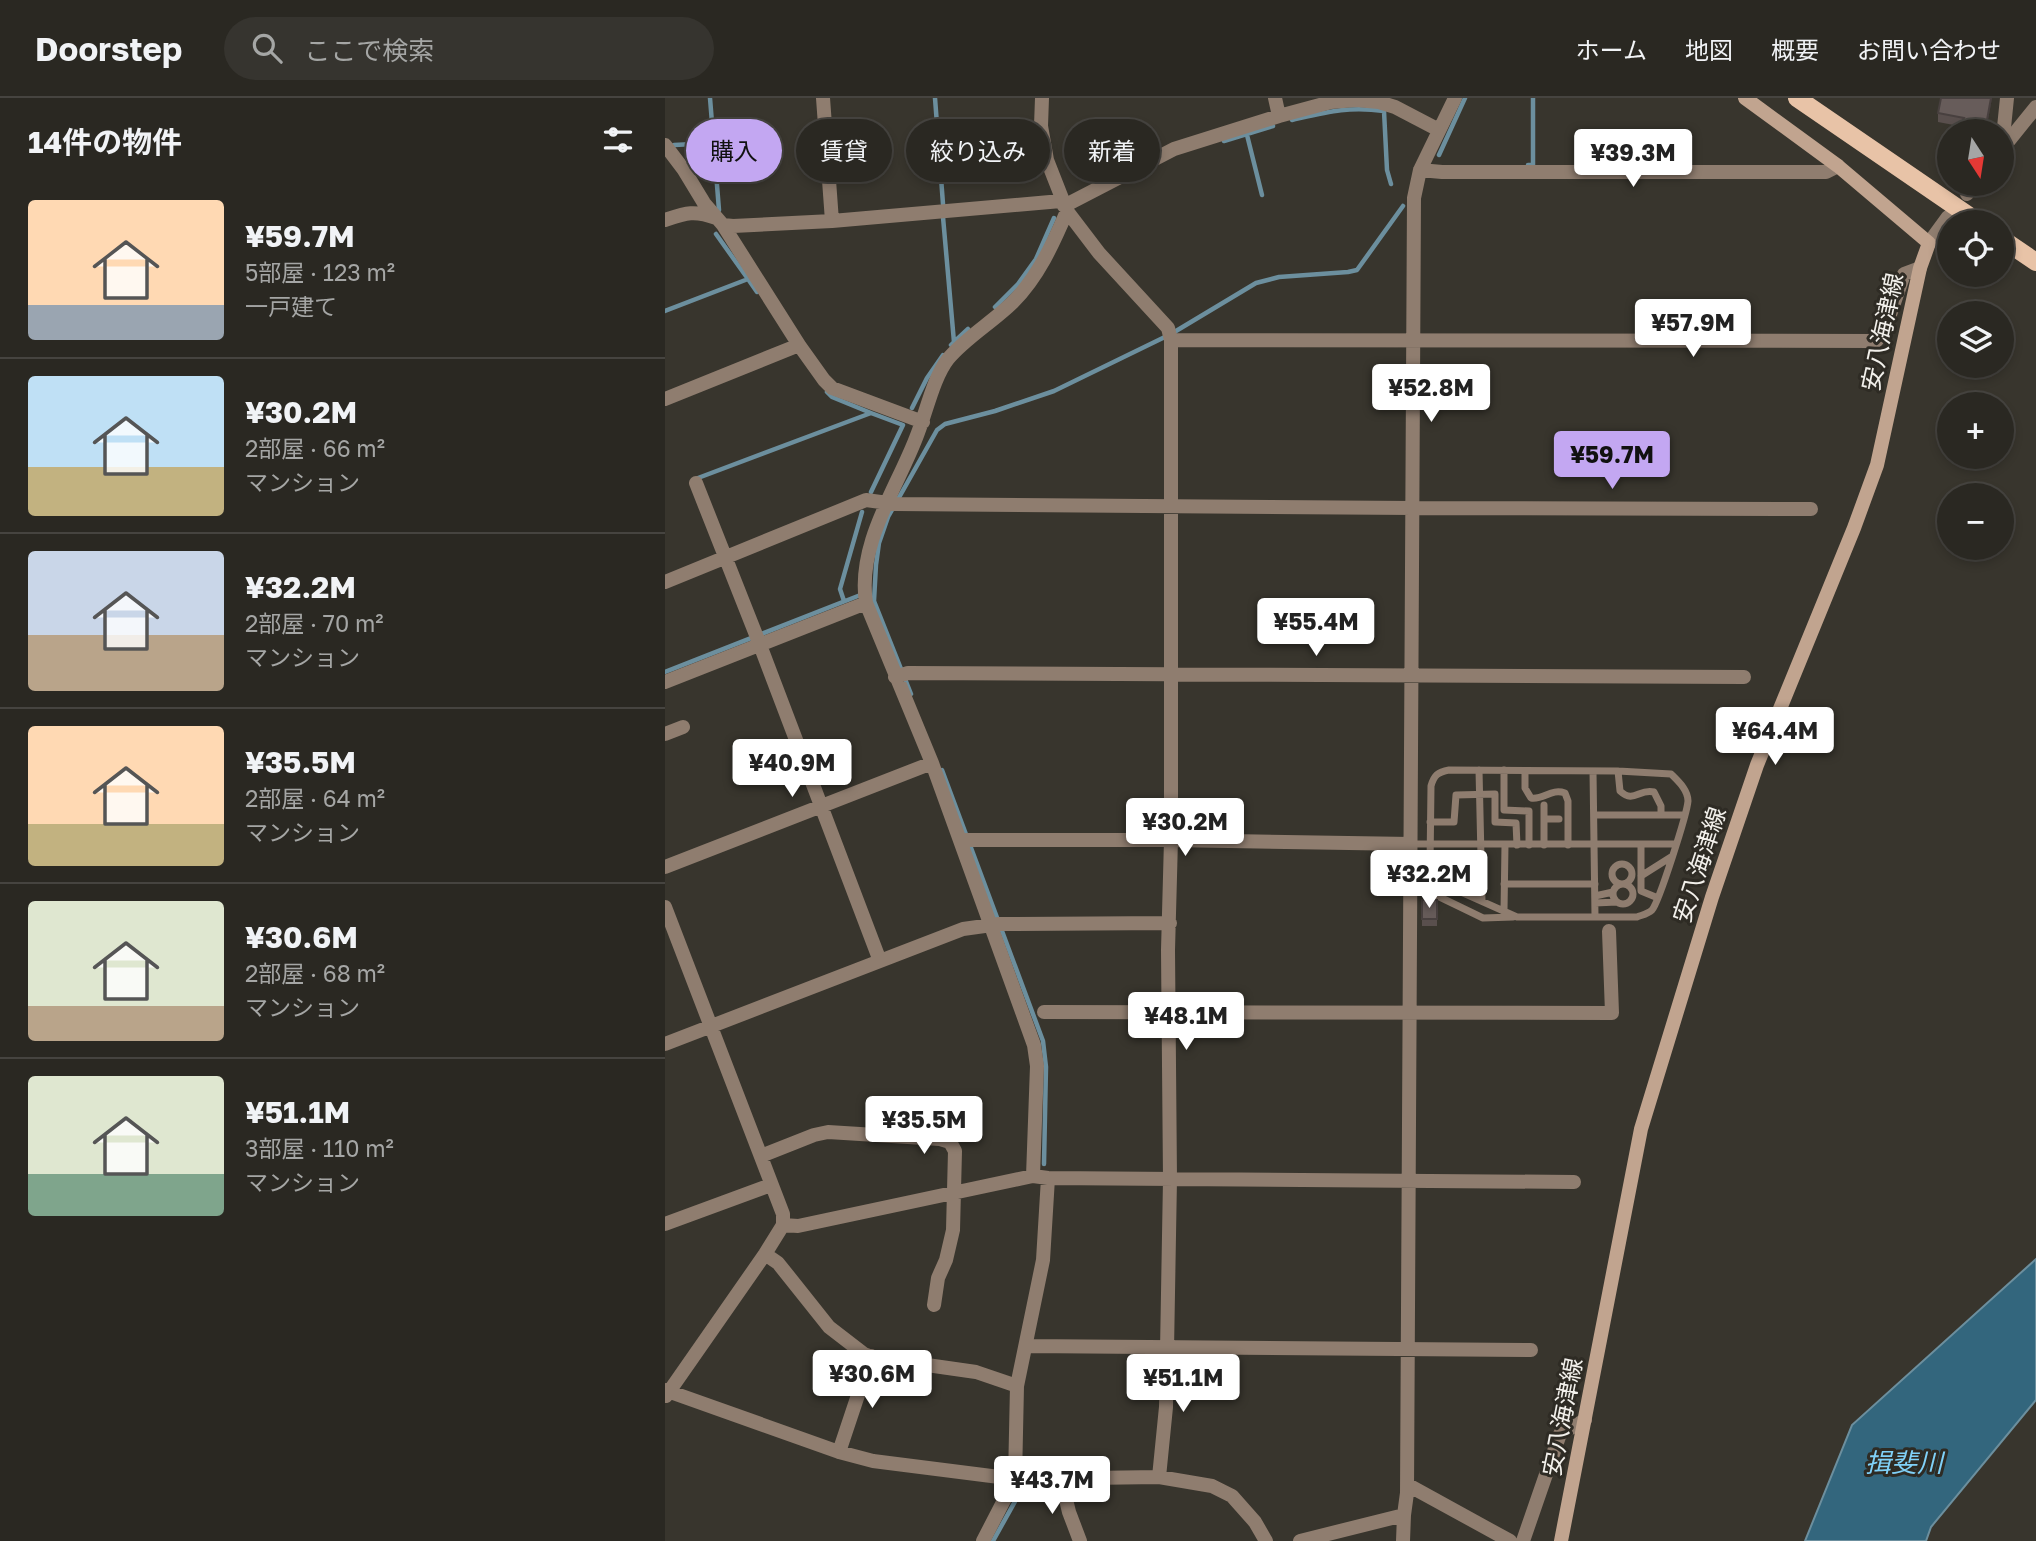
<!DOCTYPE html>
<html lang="ja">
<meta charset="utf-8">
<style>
:root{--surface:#2a2822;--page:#36342f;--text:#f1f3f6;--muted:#a5a6a5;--line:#464440;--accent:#c3a7f2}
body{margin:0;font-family:"Golos Text","Noto Sans JP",sans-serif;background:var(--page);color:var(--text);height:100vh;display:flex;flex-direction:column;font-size:26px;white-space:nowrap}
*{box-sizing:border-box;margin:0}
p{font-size:23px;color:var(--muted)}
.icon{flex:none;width:38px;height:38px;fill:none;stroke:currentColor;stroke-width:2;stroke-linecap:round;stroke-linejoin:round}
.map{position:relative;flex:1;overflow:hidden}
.drawer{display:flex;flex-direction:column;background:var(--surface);width:665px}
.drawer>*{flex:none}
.banner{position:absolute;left:21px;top:21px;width:665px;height:63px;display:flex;gap:14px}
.needle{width:46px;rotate:168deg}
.controls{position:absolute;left:1272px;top:21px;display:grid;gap:14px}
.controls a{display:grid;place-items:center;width:77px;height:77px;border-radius:50%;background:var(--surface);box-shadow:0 4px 10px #0003,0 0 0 2px var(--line);font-size:35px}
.price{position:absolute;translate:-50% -60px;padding:0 16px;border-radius:7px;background:#fff;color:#222;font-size:23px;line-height:46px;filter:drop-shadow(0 2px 4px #0008)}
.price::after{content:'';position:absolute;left:50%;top:42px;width:21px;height:16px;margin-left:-10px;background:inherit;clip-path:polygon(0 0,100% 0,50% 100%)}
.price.selected{background:var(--accent);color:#111}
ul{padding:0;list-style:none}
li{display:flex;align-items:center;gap:21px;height:175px;padding:0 28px}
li+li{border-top:2px solid var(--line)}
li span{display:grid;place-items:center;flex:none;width:196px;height:140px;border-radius:7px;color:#555}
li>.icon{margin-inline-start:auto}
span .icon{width:84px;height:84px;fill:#fffc;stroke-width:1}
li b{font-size:30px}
h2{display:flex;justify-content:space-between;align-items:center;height:84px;padding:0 28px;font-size:30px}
.pill{padding:0 24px;border-radius:32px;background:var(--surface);box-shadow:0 4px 10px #0003,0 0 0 2px var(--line);font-size:24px;line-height:63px}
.pill.selected{background:var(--accent);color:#111}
header{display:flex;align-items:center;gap:42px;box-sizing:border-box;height:98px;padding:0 35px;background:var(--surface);border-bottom:2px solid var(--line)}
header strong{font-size:33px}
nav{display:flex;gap:38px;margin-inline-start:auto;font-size:24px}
.search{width:490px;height:63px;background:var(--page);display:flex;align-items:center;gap:18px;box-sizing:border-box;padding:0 24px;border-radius:38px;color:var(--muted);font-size:26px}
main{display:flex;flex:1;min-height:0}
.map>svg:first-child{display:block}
.water{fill:#33667d;stroke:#6c8f9e;stroke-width:2}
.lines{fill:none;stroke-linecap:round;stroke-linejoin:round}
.stream{stroke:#6c8f9e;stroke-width:4.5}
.service{stroke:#8f7d6f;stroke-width:7}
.minor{stroke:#8f7d6f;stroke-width:14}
.tertiary{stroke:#8f7d6f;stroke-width:14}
.secondary{stroke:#c1a48f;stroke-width:14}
.primary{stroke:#e8c3a7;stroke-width:18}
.wall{fill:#594f4d}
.shaded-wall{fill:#48403f}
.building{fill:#675c5a;stroke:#48403f;stroke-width:2}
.labels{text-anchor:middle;stroke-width:6;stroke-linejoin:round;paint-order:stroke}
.street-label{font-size:24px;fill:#f2f0eb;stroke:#2e2b24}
.water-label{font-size:26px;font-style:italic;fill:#80d1f8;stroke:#2e2b24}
</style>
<header>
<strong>Doorstep</strong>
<div class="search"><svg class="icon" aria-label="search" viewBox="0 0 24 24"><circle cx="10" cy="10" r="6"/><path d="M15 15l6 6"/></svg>ここで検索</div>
<nav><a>ホーム</a><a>地図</a><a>概要</a><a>お問い合わせ</a></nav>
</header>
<main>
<section class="drawer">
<h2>14件の物件<svg class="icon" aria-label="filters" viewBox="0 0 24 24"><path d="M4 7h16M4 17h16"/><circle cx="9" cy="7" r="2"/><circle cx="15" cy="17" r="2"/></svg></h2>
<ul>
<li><span style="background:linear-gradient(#ffd9b3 75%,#9aa5b1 0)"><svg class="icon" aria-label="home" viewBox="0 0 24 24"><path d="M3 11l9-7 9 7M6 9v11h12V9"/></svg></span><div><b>¥59.7M</b><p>5部屋 · 123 m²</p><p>一戸建て</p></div></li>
<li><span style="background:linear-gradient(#bfe0f5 65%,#c2b280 0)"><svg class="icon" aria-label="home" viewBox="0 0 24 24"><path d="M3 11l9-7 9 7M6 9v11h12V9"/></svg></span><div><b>¥30.2M</b><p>2部屋 · 66 m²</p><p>マンション</p></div></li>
<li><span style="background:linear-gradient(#c9d6e8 60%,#b9a48a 0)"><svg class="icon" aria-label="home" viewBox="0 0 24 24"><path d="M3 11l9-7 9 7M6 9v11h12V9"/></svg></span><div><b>¥32.2M</b><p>2部屋 · 70 m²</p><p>マンション</p></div></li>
<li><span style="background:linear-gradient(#ffd9b3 70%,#c2b280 0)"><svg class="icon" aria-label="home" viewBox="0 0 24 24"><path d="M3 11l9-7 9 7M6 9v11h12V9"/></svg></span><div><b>¥35.5M</b><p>2部屋 · 64 m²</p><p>マンション</p></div></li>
<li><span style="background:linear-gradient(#dfe7d0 75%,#b9a48a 0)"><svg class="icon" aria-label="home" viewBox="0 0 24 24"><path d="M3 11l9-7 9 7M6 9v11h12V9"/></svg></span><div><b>¥30.6M</b><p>2部屋 · 68 m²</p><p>マンション</p></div></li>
<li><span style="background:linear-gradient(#dfe7d0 70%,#7fa58c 0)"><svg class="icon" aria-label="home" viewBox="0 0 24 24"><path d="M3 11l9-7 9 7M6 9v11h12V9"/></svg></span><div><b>¥51.1M</b><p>3部屋 · 110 m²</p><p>マンション</p></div></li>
</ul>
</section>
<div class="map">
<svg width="1371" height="1443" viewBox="0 0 1371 1443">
<rect width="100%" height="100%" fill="#38352d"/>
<path class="water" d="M1371 1161V1302L1266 1429 1261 1443H1140L1187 1327Z"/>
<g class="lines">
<path class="stream" d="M45 0 54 112
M270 0 278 106
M627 22C662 14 683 8 719 13L722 72 726 86
M582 37 597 97
M559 43 608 28
M9 47 49 45
M774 57 800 0
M863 67H868V0
M278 119 289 244 286 247
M51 136 83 181
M330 209 353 186 371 161 389 120
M0 213 83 181 92 194
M289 244 303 231
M247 310 262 280 278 257
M206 315 238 327 206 394
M33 380 206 315 167 299 162 294
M179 503 175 491 197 414
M0 574 198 496
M246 596 209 503 211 467 214 445 223 419 272 332 280 326 330 313 389 293 506 236 591 185 614 179 683 174 692 172 738 108
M277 672 378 943 381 969 379 1066
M328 1443 358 1389"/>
<path class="service" d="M784 672 953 673 1006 676C1014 684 1023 692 1023 703 1022 716 994 804 987 812 983 816 977 817 972 819H852L778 786 767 775 765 767 766 688C769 677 773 674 784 672Z
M814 672 817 803
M839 672V712L864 713V747
M860 673V690L866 700C879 702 886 690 900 695L903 703V747
M928 673 930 818
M953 673 955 693C969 706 974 690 989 694L996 708V717
M929 717H1019
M879 721H894
M765 724H789L791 697 830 696V724L851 725 852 747
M746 746H1011
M879 747V707
M976 747V793L993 800
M947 776a10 10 0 1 1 20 0a10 10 0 1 1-20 0Z
M976 778 1006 759
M948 796a10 10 0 1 1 20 0a10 10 0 1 1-20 0Z
M839 786H930
M756 790 818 820 848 819
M930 798 948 794
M930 805 952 804
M839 813 840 747"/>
<path class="minor" d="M158 0 167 123
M377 0 376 28 382 62 402 113 434 155 503 230 506 242V742L503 852 505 1081 501 1309 494 1379
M610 0 614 18
M0 47 19 72 39 105 58 127 134 247
M1337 49 1342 0
M755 72 777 74H1161L1173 68
M399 108 509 51 614 18 666 4 691 2 714 4 730 9 774 32
M0 122C21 115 29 112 51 120
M58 127 68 128 167 123 396 103
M506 242 1211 243 1219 234 1239 176 1255 170
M0 301 134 247 159 282 167 290 258 324
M31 385 95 547 215 863
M0 484 201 402 230 406 748 410 1146 411
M230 579 243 575 1079 579
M0 584 201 505
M0 636 18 629
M295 742H506L746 746
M0 769 267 665
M0 809 118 1116V1127L100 1156 1 1298
M379 914 947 915 944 833
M0 946 298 831 334 826 505 825
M96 1058 149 1037 163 1034 275 1041 285 1044 290 1053 288 1132 281 1162 273 1180 269 1207
M368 1078 372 968 369 947 267 665 201 505C192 446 231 392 251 340 261 316 268 280 283 261 299 241 329 223 348 204 373 179 388 146 402 113
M0 1126 106 1087
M118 1127 133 1128 368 1078 383 1080 909 1084
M100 1156 113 1165 164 1229 199 1256 221 1264 262 1267 311 1274 352 1288 350 1381 318 1443
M361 1248 866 1252
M352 1288 378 1162 383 1080
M0 1292 174 1354 208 1363 350 1381 494 1379 547 1388 567 1398 590 1424 601 1443
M174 1354 206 1258
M396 1381 404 1414 415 1443
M743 1387 845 1443
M635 1443 739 1417 742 1395 749 100 755 72 790 0
M738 1443 739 1417
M858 1443 895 1336 920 1322"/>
<path class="tertiary" d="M1337 51 1371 9
M1302 96 1310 86
M1264 145 1283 119"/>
<path class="secondary" d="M896 1443 976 1031 1047 799 1092 667 1189 430 1212 367 1255 170 1264 145 1173 68 1080 0"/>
<path class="primary" d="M1132 0 1313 124
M1337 141 1371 164"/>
</g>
<path class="wall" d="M1276 0 1321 33H1293L1294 28 1273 24V15Z
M757 802H772V828H757Z"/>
<path class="shaded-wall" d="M1326 0H1327L1321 33H1320Z"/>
<path class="building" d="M1276 0H1326L1320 33H1294L1295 31 1293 30 1299 20 1273 15Z
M757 802H772V821H757Z"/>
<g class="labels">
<g class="street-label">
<text transform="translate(1218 234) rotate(-78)" y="8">安八海津線</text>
<text transform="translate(1035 767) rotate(-72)" y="8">安八海津線</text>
<text transform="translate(898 1319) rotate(-79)" y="8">安八海津線</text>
</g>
<g class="water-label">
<text x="1239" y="1374">揖斐川</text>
</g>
</g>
</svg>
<div class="controls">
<a><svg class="needle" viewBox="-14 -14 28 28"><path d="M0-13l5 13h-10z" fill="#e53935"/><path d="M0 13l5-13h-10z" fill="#a5a6a5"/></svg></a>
<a><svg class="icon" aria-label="locate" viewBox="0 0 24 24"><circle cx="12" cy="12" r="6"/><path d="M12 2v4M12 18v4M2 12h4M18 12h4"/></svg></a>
<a><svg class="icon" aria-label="layers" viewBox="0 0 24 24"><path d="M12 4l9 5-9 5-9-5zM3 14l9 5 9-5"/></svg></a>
<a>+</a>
<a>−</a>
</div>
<b class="price" style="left:968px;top:91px">¥39.3M</b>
<b class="price" style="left:1028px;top:261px">¥57.9M</b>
<b class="price" style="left:766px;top:326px">¥52.8M</b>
<b class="price selected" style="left:947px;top:393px">¥59.7M</b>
<b class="price" style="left:651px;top:560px">¥55.4M</b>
<b class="price" style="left:1110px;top:669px">¥64.4M</b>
<b class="price" style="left:127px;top:701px">¥40.9M</b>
<b class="price" style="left:520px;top:760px">¥30.2M</b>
<b class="price" style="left:764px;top:812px">¥32.2M</b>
<b class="price" style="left:521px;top:954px">¥48.1M</b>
<b class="price" style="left:259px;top:1058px">¥35.5M</b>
<b class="price" style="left:207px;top:1312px">¥30.6M</b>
<b class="price" style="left:518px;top:1316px">¥51.1M</b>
<b class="price" style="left:387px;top:1418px">¥43.7M</b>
<div class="banner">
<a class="pill selected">購入</a>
<a class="pill">賃貸</a>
<a class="pill">絞り込み</a>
<a class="pill">新着</a>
</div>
</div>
</main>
